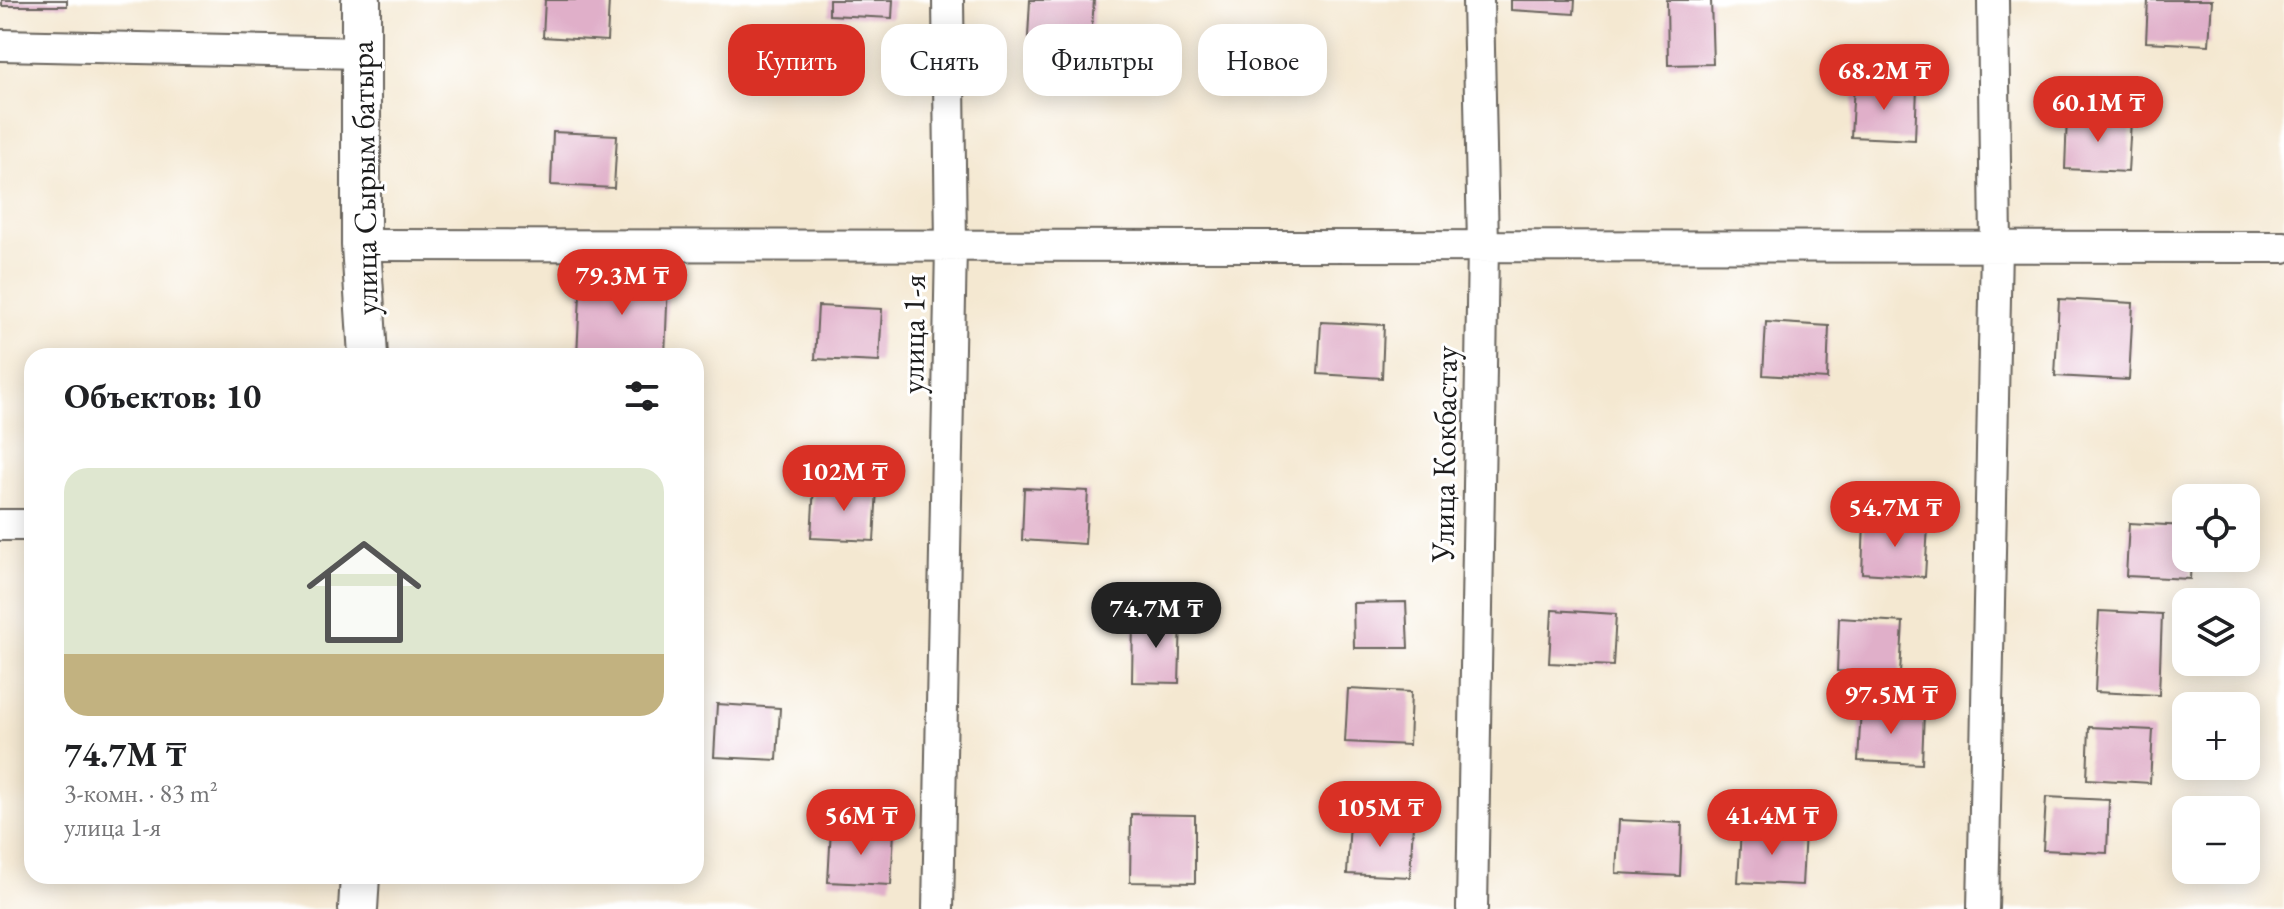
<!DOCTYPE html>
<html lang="ru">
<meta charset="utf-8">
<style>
:root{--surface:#fff;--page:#f6f6f6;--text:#202124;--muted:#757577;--accent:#d93025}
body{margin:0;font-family:"EB Garamond",serif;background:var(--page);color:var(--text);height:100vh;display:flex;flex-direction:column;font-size:30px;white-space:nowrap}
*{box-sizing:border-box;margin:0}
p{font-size:26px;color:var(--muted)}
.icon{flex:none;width:44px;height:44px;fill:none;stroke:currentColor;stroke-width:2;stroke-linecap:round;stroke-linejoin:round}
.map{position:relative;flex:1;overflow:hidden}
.sheet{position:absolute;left:24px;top:348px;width:680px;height:536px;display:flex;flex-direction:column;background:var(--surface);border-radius:24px;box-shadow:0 4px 20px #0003}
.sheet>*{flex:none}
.top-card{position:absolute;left:728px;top:24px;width:760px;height:72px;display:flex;gap:16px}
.tools{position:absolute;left:2172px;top:484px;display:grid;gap:16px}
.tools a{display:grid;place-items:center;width:88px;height:88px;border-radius:16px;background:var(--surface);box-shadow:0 4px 20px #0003;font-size:40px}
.price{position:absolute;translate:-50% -68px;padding:0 18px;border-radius:28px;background:var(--accent);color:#fff;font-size:26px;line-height:52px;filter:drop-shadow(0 2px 4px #0008)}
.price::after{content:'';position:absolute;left:50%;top:48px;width:24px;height:18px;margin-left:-12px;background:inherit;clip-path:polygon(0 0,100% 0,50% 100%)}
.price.active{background:#222;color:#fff}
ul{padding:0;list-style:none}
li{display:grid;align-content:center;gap:16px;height:424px;padding:0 40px}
li span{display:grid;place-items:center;height:248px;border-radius:24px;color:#555}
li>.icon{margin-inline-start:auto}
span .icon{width:144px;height:144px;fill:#fffc;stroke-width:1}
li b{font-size:34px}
h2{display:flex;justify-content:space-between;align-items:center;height:96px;padding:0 40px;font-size:34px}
.pill{padding:0 28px;border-radius:24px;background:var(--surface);box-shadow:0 4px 20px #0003;font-size:28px;line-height:72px}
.pill.active{background:var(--accent);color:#fff}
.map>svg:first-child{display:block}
.building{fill:#e0afc9}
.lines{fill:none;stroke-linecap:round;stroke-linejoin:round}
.minor-casing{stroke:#68635b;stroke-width:34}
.tertiary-casing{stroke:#68635b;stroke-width:42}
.minor{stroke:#fff;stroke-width:30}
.tertiary{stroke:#fff;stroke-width:38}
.labels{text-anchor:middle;stroke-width:6;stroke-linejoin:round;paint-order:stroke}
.street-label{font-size:32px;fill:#1c1c1c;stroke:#fff}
</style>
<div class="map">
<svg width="2284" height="909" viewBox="0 0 2284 909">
<rect width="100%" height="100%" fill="#fff"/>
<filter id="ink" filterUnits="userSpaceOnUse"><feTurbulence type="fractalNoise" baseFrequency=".0125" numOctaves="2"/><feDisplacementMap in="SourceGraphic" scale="16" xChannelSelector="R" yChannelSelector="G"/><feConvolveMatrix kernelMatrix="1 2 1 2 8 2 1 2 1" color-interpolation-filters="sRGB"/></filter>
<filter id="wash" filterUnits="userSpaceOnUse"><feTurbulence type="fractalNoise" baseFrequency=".006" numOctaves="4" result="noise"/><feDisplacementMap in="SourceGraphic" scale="32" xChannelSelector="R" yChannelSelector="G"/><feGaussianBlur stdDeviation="1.8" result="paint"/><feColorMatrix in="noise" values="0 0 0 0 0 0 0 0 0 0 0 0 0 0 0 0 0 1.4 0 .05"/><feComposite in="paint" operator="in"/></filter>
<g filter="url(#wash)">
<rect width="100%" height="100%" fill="#f4e8d1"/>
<g id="blocks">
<path class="building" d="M2 0H67V6H2Z
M545 0H609L607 41 543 37Z
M829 0H893L892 18 829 15Z
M1030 0H1094L1091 40 1028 37Z
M1511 0H1575L1574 14 1511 10Z
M1667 0H1711L1713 64 1668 65Z
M2148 0H2212L2209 45 2146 42Z
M1854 84 1917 87 1915 140 1851 137Z
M2067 116 2131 120 2128 172 2065 169Z
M553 132 617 135 614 188 551 185Z
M581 275 668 280 665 356H577Z
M2059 299 2133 303 2129 380 2055 376Z
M818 306 882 309 879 362 815 359Z
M1321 322 1384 325 1382 378 1318 374Z
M1766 322 1829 326 1827 379 1763 375Z
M814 485 877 488 874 541 811 538Z
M1024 488 1088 491 1085 544 1022 540Z
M1864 521 1928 525 1925 577 1862 573Z
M2129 523 2186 526V558H2191L2190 579 2126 576Z
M1406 602 1408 648H1354L1353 603Z
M1552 610 1616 614 1613 666 1549 663Z
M2099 611 2162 614 2159 695 2095 692Z
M1133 618 1181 619 1179 683 1132 682Z
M1839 618 1903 622 1900 674 1837 671Z
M1348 689 1411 692 1409 745 1345 742Z
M717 704 780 708 777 760 714 757Z
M1861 708 1924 711 1922 764 1858 761Z
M2089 727 2153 730 2150 783 2087 779Z
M2046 797 2109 800 2107 853 2043 850Z
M1131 814 1195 815V883L1130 882Z
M1619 820 1682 823 1680 876 1616 873Z
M1350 821 1413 824 1410 877 1347 874Z
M831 829 894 832 891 885 828 882Z
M1741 829 1805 832 1802 885 1738 882Z"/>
</g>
</g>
<g filter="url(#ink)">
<use href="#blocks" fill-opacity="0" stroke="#68635b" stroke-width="2"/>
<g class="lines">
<g class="minor-casing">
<path id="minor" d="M0 45 362 53
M361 245 2284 247
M0 525H32
M938 909 951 246 948 0
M1472 909 1483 246 1478 0
M1983 909 1996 246 1993 0"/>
</g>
<g class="tertiary-casing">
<path id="tertiary" d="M361 0V245L368 356
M358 909 360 876"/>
</g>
<use href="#minor" class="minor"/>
<use href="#tertiary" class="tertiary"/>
</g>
</g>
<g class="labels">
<g class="street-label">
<text transform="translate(364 178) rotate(-91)" y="11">улица Сырым батыра</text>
<text transform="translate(913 334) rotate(-89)" y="11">улица 1-я</text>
<text transform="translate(1444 454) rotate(-89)" y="11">Улица Кокбастау</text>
</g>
</g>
</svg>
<div class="tools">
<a><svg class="icon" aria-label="locate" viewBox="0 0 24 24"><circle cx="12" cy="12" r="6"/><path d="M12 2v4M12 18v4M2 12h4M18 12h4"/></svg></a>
<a><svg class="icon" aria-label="layers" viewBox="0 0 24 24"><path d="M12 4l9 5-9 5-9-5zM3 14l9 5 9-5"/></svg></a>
<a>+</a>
<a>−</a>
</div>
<b class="price" style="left:1884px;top:112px">68.2M ₸</b>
<b class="price" style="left:2098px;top:144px">60.1M ₸</b>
<b class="price" style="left:622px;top:317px">79.3M ₸</b>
<b class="price" style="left:844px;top:513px">102M ₸</b>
<b class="price" style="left:1895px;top:549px">54.7M ₸</b>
<b class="price active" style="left:1156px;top:650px">74.7M ₸</b>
<b class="price" style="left:1891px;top:736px">97.5M ₸</b>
<b class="price" style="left:1380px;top:849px">105M ₸</b>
<b class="price" style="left:861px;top:857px">56M ₸</b>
<b class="price" style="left:1772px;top:857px">41.4M ₸</b>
<div class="top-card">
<a class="pill active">Купить</a>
<a class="pill">Снять</a>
<a class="pill">Фильтры</a>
<a class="pill">Новое</a>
</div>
<section class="sheet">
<h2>Объектов: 10<svg class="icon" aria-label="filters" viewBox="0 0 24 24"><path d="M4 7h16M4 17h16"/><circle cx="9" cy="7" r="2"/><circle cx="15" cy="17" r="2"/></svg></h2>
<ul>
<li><span style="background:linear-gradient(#dfe7d0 75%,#c2b280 0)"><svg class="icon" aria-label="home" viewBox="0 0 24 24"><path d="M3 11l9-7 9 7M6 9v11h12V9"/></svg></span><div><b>74.7M ₸</b><p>3-комн. · 83 m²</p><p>улица 1-я</p></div></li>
</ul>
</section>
</div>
